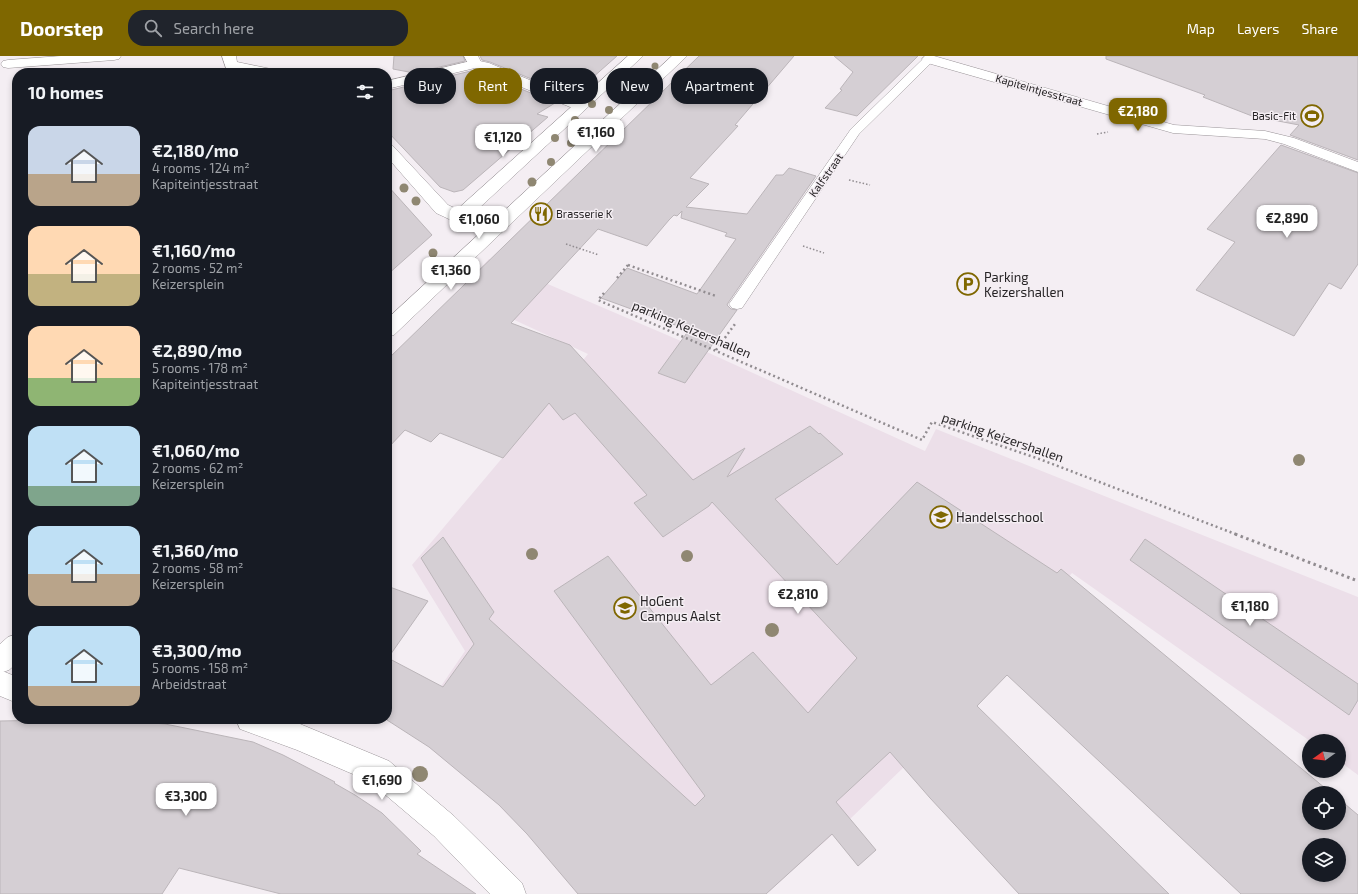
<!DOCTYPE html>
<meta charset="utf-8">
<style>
:root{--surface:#171b24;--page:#20242c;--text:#f1f3f6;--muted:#9ea1a6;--accent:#7f6700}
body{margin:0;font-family:"Exo 2",sans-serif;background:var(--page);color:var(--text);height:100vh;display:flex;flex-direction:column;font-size:15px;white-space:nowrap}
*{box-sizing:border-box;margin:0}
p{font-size:13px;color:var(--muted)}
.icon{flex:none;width:22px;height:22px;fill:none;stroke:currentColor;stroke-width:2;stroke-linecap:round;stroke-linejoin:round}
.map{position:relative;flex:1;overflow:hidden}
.side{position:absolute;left:12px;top:12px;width:380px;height:656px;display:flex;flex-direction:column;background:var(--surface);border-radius:16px;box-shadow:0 2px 6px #0003}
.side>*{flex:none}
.top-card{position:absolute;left:404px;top:12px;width:380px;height:36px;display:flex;gap:8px}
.needle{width:26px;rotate:255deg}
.tools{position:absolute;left:1302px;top:678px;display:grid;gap:8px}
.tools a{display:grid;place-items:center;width:44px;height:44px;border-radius:50%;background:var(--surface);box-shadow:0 2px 6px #0003;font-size:20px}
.price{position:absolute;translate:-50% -34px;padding:0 9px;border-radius:8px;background:#fff;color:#222;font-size:13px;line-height:26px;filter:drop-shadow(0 1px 2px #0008)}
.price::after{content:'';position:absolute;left:50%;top:24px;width:12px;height:9px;margin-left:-6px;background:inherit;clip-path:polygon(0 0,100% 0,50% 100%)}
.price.current{background:var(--accent);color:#fff}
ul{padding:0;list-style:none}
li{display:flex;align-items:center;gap:12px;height:100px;padding:0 16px}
li span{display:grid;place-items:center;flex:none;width:112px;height:80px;border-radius:12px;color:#555}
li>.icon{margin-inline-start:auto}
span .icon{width:48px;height:48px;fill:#fffc;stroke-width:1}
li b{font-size:17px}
h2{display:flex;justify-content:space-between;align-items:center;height:48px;padding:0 16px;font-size:17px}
.tag{padding:0 14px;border-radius:16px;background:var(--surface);box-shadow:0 2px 6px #0003;font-size:14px;line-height:36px}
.tag.current{background:var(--accent);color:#fff}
header{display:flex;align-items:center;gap:24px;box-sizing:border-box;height:56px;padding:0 20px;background:var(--accent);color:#fff}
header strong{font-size:19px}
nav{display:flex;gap:22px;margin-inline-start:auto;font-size:14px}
.search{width:280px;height:36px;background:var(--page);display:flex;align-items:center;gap:10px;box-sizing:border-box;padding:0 14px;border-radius:16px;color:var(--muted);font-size:15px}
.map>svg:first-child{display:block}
.built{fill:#ecdfe9}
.building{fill:#d5cfd4;stroke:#bbb5b9;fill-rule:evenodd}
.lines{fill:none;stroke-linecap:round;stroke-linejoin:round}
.service-casing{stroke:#9b9599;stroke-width:1}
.pedestrian-casing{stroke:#9b9599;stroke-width:1}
.minor-casing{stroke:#9b9599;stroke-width:1}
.tertiary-casing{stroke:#9b9599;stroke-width:1}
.path-far2{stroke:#918c90;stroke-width:1.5;stroke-dasharray:1.5 2;stroke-linecap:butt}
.path-far1{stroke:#918c90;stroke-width:2.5;stroke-dasharray:2 3;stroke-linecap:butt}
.path{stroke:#918c90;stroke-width:3;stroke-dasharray:2.5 3.5;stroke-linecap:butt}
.service{fill:#fff;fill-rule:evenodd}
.pedestrian{fill:#fff;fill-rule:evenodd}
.minor{fill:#fff;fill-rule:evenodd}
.tertiary{fill:#fff;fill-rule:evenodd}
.tree{fill:#8f8772}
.labels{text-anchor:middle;stroke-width:3;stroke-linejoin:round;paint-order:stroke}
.far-street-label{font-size:11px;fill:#262325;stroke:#f4eef3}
.far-poi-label{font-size:11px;fill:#262325;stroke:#f4eef3;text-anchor:end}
.poi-label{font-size:13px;fill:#262325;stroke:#f4eef3;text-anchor:start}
.street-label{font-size:13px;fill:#262325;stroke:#f4eef3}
</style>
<header>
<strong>Doorstep</strong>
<div class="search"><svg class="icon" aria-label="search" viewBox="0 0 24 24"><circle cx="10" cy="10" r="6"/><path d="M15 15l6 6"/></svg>Search here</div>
<nav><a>Map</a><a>Layers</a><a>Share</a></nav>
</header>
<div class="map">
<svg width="1358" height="838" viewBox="0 0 1358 838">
<rect width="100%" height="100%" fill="#f4eef3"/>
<path class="built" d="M489 203 709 297 925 395 936 373 1358 541V719L1339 705V685H1310L1072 517 904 711 850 763 766 838H578L527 778 499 749 429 691 409 677 465 595 412 509 552 343 588 298 456 237Z"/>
<path class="building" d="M394 0H463L465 5 414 17 393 13Z
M480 0H617L583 30 568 38 490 6 482 4Z
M699 0H794L735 69 738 70 690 122 709 128 686 151 747 158 776 119H783L789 112 816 120 728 247 727 249 731 253 737 254 685 327 658 317 689 274 601 242 627 212 697 238 736 183 725 180 727 177 681 162 682 155 677 160 674 159 669 164 647 190 598 173 511 267 570 289 693 424 745 392 727 421 810 370 819 378 820 377 843 398 775 443 837 509 917 426 1057 517 1061 513 1331 737H1309V767H1339V743L1358 759V838H1241L1007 619 977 650 1169 838H1019L930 742 890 696 836 746 876 794 858 810 832 778 766 838H578L527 778 499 749 429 691 387 664V530L428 545 388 602 443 631 474 588 421 502 443 481 494 556 489 563 695 750 705 740 554 535 608 500 711 629 753 596 808 657 857 602 712 446 709 450 663 481 634 447 647 439 575 357 563 364 549 347 503 402 440 377 431 386 405 374 387 393V304ZM1309 789H1339V819H1309Z
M834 0H918L857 60 825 52 842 34 840 33 853 16Z
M1106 0H1358V104L1290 79 1299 69 1252 60 1203 41 1205 39 1106 3Z
M475 14 555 47 537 58 548 61 463 134 454 136 440 131 387 75V35Z
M1281 89 1358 117V208L1341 233 1329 227 1294 280 1196 234 1235 186 1207 173Z
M387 129 432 179 387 219Z
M1145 483 1358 628V644L1349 659 1130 504Z
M104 663 165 668 185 672 253 686 283 699 335 726 334 727 355 739 382 757 421 795 417 798 476 838H281L179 812 162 838H0V665Z"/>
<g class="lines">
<g class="service-casing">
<path id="service" d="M930 0 934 3 933 5 859 78 742 252 737 253 732 252 729 248 732 244 851 73 925 1Z"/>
</g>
<g class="pedestrian-casing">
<path id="pedestrian" d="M61 0H121L119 3 114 4 8 12 3 11 1 8 3 5 8 4Z
M222 0H236L237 6 276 14 278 17H251L226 12Z
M464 0H478L482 8 480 11H470Z"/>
</g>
<g class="minor-casing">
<path id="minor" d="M925 0H934L1174 69 1265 75 1294 82 1358 106V116L1284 88 1265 83 1173 77 924 6 922 3Z
M475 4 489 7 585 47 587 50 585 53 580 54 575 53 475 12 387 33V25Z
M387 87 392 89 448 149 478 163 500 169 502 173 500 177 494 178 466 171 436 157 387 101Z
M0 614 17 621V647L0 640Z
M236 663H288L389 705 454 760 522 827 526 838H490L434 780 369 725 297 694 240 673Z"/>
</g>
<g class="tertiary-casing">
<path id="tertiary" d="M628 0H643L476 155 480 167 478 171 472 172 466 171 459 154 461 150Z
M672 0H687L394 279 387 281V263Z
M17 578V607L9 614 0 617V588L8 581Z"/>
</g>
<path class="path-far2" d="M1097 78 1108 76
M849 124 870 129
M566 188 599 199
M803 190 824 197"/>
<path class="path-far1" d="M628 209 716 240
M617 222 628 209H626
M604 237 598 244 922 384 932 366 1042 404 1238 479
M716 294 735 268"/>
<path class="path" d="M1235 478 1358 525"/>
<use href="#service" class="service"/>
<use href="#pedestrian" class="pedestrian"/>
<use href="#minor" class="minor"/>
<use href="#tertiary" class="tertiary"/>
</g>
<g class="tree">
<circle cx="655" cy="10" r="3.5"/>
<circle cx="624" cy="18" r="3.5"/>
<circle cx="641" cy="23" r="4"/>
<circle cx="610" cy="31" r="4"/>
<circle cx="627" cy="37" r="4"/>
<circle cx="592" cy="48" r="4"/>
<circle cx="609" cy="54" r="4"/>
<circle cx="575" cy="64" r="4"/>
<circle cx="591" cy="69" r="4"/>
<circle cx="555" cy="82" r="4"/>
<circle cx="571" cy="87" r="4"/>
<circle cx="551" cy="106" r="4"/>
<circle cx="532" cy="126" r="4.5"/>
<circle cx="404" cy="132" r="4.5"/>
<circle cx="416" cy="145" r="4.5"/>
<circle cx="433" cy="197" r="4.5"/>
<circle cx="1299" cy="404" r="6"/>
<circle cx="532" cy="498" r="6"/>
<circle cx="687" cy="500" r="6"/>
<circle cx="772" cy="574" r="7"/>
<circle cx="420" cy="718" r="8"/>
</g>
<defs>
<g id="stadium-ring" transform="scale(1.15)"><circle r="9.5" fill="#f4eef3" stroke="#7f6700" stroke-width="1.5"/><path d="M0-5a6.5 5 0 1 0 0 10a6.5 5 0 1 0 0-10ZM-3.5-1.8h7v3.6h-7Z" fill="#7f6700"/></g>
<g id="restaurant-ring" transform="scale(1.15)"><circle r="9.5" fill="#f4eef3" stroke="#7f6700" stroke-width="1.5"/><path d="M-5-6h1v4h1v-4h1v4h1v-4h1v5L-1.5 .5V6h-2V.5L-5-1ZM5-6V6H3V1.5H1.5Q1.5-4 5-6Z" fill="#7f6700"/></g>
<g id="parking-ring" transform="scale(1.15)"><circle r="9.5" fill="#f4eef3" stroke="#7f6700" stroke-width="1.5"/><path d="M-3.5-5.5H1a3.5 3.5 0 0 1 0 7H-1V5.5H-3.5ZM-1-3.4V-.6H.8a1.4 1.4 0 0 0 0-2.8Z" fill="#7f6700"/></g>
<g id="school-ring" transform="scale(1.15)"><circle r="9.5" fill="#f4eef3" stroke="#7f6700" stroke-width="1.5"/><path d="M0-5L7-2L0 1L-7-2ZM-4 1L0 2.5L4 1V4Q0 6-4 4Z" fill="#7f6700"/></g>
<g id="university-ring" transform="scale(1.15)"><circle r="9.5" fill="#f4eef3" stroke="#7f6700" stroke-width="1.5"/><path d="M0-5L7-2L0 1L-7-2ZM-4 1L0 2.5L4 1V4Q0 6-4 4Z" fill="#7f6700"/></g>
</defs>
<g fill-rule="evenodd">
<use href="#stadium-ring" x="1312" y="60"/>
<use href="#restaurant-ring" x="541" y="158"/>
<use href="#parking-ring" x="968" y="228"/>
<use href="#school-ring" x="941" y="461"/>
<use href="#university-ring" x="625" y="552"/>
</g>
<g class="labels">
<g class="far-street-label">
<text transform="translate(1039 34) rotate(16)" y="4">Kapiteintjesstraat</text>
<text transform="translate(826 119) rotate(-55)" y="4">Kalfstraat</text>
</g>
<g class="far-poi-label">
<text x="1296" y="64">Basic-Fit</text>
<text x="556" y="162" text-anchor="start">Brasserie K</text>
</g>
<g class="poi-label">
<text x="984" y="226">Parking<tspan x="984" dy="15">Keizershallen</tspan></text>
<text x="956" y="466">Handelsschool</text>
<text x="640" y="550">HoGent<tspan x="640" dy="15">Campus Aalst</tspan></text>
</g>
<g class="street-label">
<text transform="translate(692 273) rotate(23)" y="5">parking Keizershallen</text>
<text transform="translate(1003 381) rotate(19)" y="5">parking Keizershallen</text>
</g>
</g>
</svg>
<div class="tools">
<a><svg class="needle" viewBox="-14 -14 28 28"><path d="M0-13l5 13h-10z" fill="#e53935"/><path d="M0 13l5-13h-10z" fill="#9ea1a6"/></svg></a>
<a><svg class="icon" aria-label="locate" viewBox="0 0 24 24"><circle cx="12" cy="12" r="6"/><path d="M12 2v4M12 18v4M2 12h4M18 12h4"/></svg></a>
<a><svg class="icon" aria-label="layers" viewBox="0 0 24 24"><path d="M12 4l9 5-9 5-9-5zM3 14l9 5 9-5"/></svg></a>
</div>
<b class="price current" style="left:1138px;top:76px">€2,180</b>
<b class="price" style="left:596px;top:97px">€1,160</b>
<b class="price" style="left:503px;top:102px">€1,120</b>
<b class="price" style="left:1287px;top:183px">€2,890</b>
<b class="price" style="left:479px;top:184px">€1,060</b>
<b class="price" style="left:451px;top:235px">€1,360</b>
<b class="price" style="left:798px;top:559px">€2,810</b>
<b class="price" style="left:1250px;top:571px">€1,180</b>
<b class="price" style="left:382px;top:745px">€1,690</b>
<b class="price" style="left:186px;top:761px">€3,300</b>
<div class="top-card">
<a class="tag">Buy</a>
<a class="tag current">Rent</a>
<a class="tag">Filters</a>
<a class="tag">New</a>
<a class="tag">Apartment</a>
</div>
<section class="side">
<h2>10 homes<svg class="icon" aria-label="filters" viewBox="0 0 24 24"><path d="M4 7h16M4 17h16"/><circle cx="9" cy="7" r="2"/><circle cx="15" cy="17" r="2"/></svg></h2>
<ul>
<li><span style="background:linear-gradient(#c9d6e8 60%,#b9a48a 0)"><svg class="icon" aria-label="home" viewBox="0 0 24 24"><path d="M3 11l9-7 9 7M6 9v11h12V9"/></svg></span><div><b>€2,180/mo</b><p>4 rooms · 124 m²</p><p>Kapiteintjesstraat</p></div></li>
<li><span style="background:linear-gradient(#ffd9b3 60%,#c2b280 0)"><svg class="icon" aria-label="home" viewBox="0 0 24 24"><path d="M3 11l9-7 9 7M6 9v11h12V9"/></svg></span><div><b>€1,160/mo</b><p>2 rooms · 52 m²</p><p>Keizersplein</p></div></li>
<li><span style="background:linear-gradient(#ffd9b3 65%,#8fb573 0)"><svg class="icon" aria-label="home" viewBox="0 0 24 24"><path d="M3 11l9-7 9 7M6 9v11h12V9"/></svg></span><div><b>€2,890/mo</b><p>5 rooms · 178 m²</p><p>Kapiteintjesstraat</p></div></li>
<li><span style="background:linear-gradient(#bfe0f5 75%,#7fa58c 0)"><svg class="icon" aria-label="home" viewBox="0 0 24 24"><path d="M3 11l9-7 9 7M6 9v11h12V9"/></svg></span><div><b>€1,060/mo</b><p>2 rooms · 62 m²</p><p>Keizersplein</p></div></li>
<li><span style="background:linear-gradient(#bfe0f5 60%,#b9a48a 0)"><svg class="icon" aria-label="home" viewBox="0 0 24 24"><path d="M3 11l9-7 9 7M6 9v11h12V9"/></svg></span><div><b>€1,360/mo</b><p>2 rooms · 58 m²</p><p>Keizersplein</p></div></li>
<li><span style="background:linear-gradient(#bfe0f5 75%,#b9a48a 0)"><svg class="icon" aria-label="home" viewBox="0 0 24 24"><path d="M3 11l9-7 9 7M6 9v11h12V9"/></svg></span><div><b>€3,300/mo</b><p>5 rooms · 158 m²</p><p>Arbeidstraat</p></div></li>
</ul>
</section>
</div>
